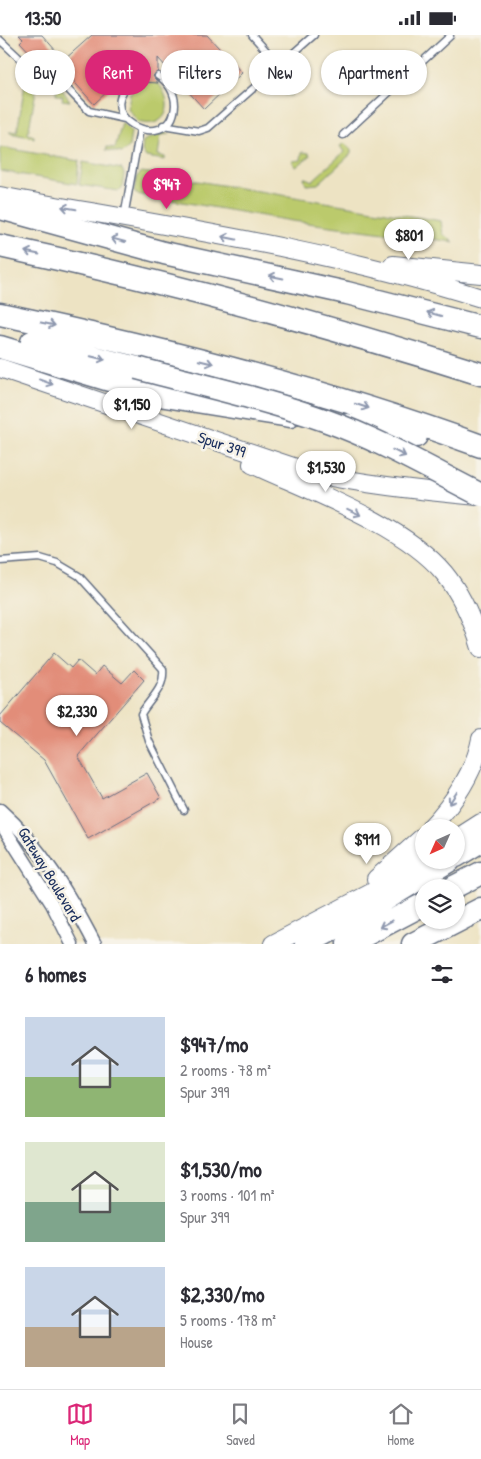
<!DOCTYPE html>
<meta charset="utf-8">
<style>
:root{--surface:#fff;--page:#f2f2f3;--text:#2b2b33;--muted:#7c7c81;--line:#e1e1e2;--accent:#db2777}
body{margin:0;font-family:"Patrick Hand",sans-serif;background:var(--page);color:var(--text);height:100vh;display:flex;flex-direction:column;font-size:19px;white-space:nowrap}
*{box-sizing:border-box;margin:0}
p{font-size:16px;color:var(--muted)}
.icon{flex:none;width:28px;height:28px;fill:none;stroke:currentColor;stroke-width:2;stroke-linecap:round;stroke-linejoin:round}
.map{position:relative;height:909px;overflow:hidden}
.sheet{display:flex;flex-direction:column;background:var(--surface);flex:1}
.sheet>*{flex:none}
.top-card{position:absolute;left:15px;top:15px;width:451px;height:45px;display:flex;gap:10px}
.needle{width:32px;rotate:225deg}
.controls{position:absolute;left:415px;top:784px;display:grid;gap:10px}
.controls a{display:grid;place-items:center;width:50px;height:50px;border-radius:50%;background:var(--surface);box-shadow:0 1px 4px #0004;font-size:25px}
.price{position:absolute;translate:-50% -42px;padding:0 11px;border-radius:18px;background:#fff;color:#222;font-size:16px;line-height:32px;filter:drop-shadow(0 1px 2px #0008)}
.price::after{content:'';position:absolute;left:50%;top:30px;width:15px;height:11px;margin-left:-8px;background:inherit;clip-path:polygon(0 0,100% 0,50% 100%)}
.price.current{background:var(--accent);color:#fff}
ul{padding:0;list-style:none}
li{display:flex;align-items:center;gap:15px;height:125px;padding:0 25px}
li span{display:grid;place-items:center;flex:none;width:140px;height:100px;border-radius:0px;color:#555}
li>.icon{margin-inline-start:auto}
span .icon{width:60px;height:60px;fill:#fffc;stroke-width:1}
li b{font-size:21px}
h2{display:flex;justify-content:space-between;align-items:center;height:60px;padding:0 25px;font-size:21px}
.tag{padding:0 18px;border-radius:22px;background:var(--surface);box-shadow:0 1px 4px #0004;font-size:18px;line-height:45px}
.tag.current{background:var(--accent);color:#fff}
.status{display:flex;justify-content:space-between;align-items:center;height:35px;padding:0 25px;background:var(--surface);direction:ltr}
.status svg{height:14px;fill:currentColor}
.tabs{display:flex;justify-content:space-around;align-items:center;height:70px;border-top:1px solid var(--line);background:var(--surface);font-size:14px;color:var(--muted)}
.tabs a{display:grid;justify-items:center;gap:2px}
.tabs .current{color:var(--accent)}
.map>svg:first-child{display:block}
.green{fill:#bbca6c;stroke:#6b7c65}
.building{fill:#e28d79}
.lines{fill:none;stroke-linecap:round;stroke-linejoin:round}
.lane-casing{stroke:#646e81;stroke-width:9}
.street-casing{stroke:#646e81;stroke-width:15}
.secondary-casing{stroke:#646e81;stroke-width:20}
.highway-casing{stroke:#646e81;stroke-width:25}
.lane{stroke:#fff;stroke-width:6}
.street{stroke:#fff;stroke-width:12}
.secondary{stroke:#fff;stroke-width:18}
.highway{stroke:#fff;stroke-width:22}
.highway-bridge-casing{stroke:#646e81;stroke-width:25;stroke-linecap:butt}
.highway-bridge{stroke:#fff;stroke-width:22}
.oneway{stroke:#8d97ae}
.labels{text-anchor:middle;stroke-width:5;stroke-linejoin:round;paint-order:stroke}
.street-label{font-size:16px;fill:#1b2f5e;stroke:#f7f3e8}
</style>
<div class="status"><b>13:50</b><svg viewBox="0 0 49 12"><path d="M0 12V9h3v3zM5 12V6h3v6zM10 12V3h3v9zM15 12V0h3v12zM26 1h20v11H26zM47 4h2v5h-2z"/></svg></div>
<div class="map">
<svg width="481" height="909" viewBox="0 0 481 909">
<rect width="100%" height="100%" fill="#f7f3e8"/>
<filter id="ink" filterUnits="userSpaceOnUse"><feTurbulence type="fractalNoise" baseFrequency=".02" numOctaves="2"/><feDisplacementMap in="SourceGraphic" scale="10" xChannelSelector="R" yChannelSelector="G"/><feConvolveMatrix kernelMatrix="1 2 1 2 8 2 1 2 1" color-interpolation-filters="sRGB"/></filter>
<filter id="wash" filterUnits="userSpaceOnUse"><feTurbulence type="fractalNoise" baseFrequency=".0096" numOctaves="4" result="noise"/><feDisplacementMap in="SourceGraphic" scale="20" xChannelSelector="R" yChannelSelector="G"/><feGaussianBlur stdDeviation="1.12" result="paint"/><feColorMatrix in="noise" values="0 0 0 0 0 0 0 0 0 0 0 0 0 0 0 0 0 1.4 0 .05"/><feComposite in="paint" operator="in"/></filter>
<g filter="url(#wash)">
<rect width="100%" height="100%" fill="#ede3c3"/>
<path class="green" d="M21 37 46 43 45 46 38 45 28 99 34 101V103L10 98V96L17 97 26 43 19 41Z
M281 46 292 56 291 61 284 60 285 52 277 50Z
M142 47 158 48C175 68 168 95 138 87L128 74 130 58Z
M61 53 70 66 62 65 63 61 56 60V55Z
M122 88 131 97 129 112 122 118 106 115 107 112 115 113Z
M163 97 170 99 161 100 158 120 165 122V125L146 122 142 116 143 106Z
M344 108 351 114V119L318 149 306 150 304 142 312 146 344 117 340 111Z
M0 112 79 126 77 149 0 136Z
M302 117 309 118 310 121 296 132 292 126 301 125Z
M83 127 122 134 124 139 122 154 119 156 79 150Z
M142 137 441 186 443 199 454 207 292 186 136 159 134 156 137 141Z"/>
<g id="blocks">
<path class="building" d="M19 0H42L64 25 92 0H207L242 38 204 74 158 23V36L153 41 158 48 142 47 147 40 142 35V24L94 69 59 30 61 28 34 22 20 7 23 4Z
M54 618 71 633 78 625 95 640 102 631 122 648 134 635 144 645 78 721 102 763 147 738 161 763 88 804 44 725 0 688V681Z"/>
</g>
</g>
<g filter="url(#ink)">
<use href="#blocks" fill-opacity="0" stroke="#646e81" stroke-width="1"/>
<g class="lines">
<g class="lane-casing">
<path id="lane" d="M252 0 280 31
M0 5 29 32 48 37 55 41 89 76 125 84
M142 40C77 78 172 125 175 70 175 58 168 47 158 41
M163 90 199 96 208 93 314 0
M343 100 450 1
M124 182 140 94
M0 526 40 523 57 528 79 541 163 634C165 654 150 663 141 679L149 706 184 775"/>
</g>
<g class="street-casing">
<path id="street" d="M0 775C41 811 70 861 95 909
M0 787 52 869 72 909"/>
</g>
<g class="secondary-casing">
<path id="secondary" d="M0 161C159 190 327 214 481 263
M393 230 481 239
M0 333 311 438C367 450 422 456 478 461
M252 429C310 456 403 489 444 538 462 560 473 586 481 613
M431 792C453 769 475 736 481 704
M456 804 481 788
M376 844 424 801
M273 909 371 858 424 825"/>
</g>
<g class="highway-casing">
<path id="highway" d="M0 173 164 218 347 258 481 292
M0 211C162 246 323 289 481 339
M0 279C162 313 325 354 481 411
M32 307 137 333
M0 312 159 360 290 381
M347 390 416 401
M456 821 481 806
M454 852 481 838
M306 909 361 879 450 825
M348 909 424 869
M413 909 481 874"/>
</g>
<use href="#lane" class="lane"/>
<use href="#street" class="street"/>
<use href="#secondary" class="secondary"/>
<use href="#highway" class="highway"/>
<g class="highway-bridge-casing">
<path id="highway-bridge" d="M137 333C200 350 265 364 327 386 380 405 430 434 481 460"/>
</g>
<use href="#highway-bridge" class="highway-bridge"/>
</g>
<defs><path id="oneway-shaft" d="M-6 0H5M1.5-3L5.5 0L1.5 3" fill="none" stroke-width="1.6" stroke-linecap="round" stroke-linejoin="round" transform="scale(1.25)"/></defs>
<g class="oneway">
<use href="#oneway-shaft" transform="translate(69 173) rotate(-170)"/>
<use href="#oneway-shaft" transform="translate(229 203) rotate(-168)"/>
<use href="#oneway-shaft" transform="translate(118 205) rotate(-165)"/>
<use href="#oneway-shaft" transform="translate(32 218) rotate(-168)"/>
<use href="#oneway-shaft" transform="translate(276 242) rotate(-168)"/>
<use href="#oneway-shaft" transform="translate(434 279) rotate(-165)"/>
<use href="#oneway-shaft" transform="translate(48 289) rotate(12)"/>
<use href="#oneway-shaft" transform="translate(98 323) rotate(14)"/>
<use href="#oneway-shaft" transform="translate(206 327) rotate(14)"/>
<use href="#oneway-shaft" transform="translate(46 347) rotate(20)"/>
<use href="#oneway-shaft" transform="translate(362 371) rotate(18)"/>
<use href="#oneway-shaft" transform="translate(399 418) rotate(26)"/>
<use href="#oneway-shaft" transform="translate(354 477) rotate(25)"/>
<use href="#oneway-shaft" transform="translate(453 763) rotate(124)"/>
<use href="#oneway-shaft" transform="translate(386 889) rotate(152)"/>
</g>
</g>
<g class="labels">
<g class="street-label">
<text transform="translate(222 409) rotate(19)" y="6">Spur 399</text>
<text transform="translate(50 839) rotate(59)" y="6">Gateway Boulevard</text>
</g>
</g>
</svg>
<div class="controls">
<a><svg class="needle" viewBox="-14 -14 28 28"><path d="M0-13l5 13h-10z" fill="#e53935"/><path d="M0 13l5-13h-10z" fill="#7c7c81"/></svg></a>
<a><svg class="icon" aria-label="layers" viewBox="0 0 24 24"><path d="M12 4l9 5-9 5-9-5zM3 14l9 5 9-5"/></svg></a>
</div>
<b class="price current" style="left:167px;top:175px">$947</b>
<b class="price" style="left:409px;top:226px">$801</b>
<b class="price" style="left:132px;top:395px">$1,150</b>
<b class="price" style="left:326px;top:458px">$1,530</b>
<b class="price" style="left:77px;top:702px">$2,330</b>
<b class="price" style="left:367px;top:830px">$911</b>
<div class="top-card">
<a class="tag">Buy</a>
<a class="tag current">Rent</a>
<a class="tag">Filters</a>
<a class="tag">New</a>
<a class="tag">Apartment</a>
</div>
</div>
<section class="sheet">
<h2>6 homes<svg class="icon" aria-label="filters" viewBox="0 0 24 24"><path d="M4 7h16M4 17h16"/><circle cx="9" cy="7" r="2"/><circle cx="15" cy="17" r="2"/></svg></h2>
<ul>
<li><span style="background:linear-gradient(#c9d6e8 60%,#8fb573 0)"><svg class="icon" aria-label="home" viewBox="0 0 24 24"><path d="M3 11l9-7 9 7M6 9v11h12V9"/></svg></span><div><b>$947/mo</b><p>2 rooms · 78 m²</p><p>Spur 399</p></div></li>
<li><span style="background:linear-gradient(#dfe7d0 60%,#7fa58c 0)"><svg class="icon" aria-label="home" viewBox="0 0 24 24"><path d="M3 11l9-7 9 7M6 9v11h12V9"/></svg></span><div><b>$1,530/mo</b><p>3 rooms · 101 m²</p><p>Spur 399</p></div></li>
<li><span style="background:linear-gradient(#c9d6e8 60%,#b9a48a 0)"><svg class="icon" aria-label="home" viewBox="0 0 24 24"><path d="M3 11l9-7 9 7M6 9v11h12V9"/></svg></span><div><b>$2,330/mo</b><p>5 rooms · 178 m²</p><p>House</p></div></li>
</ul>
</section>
<nav class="tabs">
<a class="current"><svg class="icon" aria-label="map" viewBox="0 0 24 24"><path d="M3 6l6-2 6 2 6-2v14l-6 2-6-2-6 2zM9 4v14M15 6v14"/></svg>Map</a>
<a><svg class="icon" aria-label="saved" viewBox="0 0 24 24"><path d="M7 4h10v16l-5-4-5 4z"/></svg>Saved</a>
<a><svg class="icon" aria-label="home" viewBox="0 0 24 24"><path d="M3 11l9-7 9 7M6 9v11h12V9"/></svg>Home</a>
</nav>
